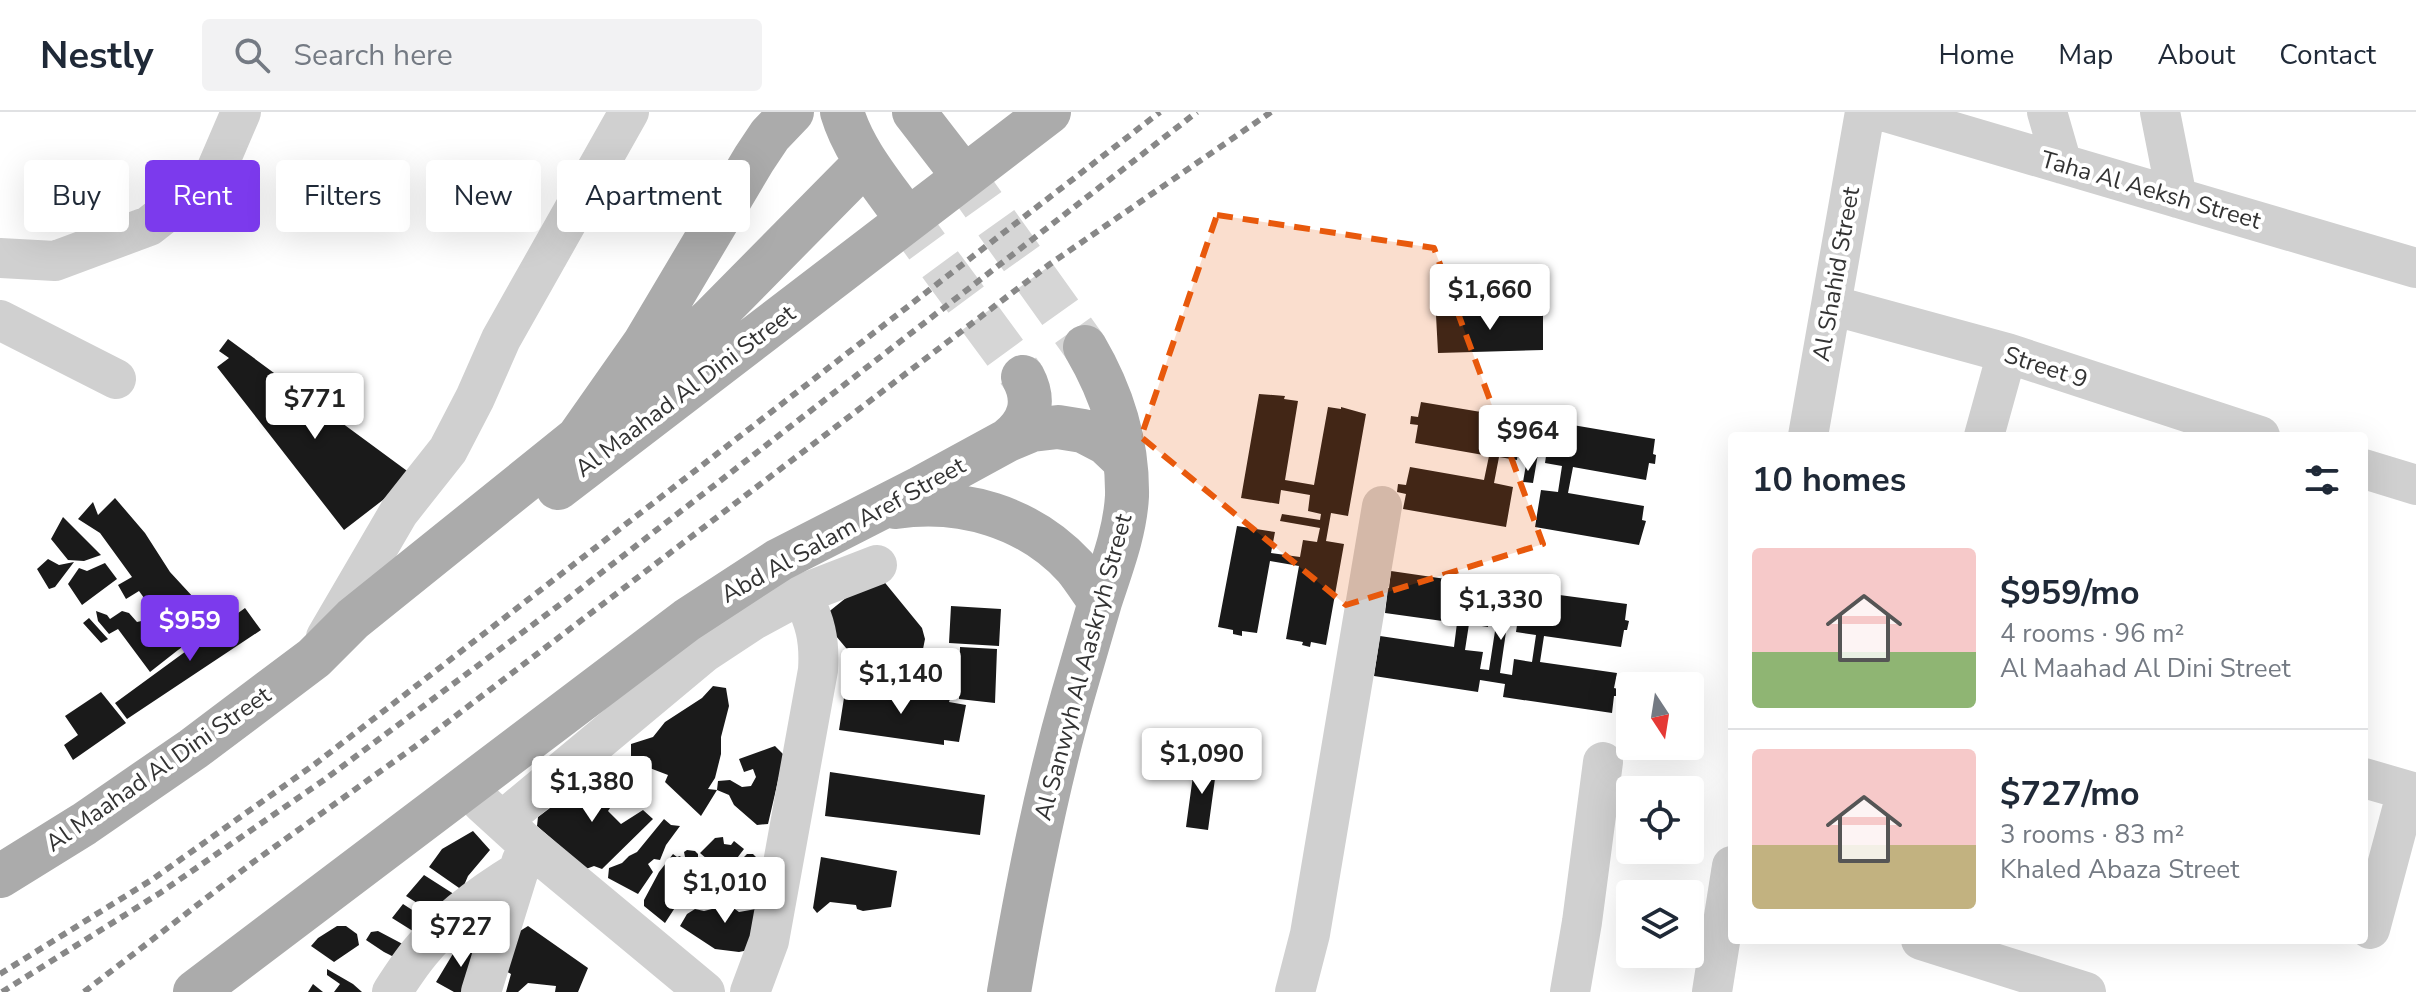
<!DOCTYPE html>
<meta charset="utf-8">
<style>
:root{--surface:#fff;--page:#f2f2f3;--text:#1f2937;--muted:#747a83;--line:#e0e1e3;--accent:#7c3aed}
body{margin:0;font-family:"Nunito Sans",sans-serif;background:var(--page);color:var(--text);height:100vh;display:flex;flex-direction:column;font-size:30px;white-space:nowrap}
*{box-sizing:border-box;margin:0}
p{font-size:26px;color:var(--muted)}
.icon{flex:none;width:44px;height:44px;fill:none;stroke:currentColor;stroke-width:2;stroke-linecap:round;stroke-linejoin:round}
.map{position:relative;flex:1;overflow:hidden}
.side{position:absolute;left:1728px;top:320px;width:640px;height:512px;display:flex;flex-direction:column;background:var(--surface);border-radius:8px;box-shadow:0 8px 32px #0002}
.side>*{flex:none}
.hud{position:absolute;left:24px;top:48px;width:760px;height:72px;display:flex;gap:16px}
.needle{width:52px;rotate:168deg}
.tools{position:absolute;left:1616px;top:560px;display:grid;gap:16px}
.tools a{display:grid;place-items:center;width:88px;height:88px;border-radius:8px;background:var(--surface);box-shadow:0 8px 32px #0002;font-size:40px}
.price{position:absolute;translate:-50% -68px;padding:0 18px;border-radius:8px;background:#fff;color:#222;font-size:26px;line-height:52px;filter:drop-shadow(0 2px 4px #0008)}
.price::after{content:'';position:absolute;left:50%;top:48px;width:24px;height:18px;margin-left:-12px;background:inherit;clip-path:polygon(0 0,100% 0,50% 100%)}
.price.on{background:var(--accent);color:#fff}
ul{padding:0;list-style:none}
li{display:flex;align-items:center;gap:24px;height:200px;padding:0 24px}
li+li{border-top:2px solid var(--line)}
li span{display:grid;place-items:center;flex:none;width:224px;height:160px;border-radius:8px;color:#555}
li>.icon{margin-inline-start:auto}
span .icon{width:96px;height:96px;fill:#fffc;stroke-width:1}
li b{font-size:34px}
h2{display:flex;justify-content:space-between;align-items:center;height:96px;padding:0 24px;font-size:34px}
.chip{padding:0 28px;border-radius:8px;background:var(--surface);box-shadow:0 8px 32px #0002;font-size:28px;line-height:72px}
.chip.on{background:var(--accent);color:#fff}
header{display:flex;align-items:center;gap:48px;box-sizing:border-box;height:112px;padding:0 40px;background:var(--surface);border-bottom:2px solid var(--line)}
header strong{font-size:38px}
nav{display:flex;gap:44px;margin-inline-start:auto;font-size:28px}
.search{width:560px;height:72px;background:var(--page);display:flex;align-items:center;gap:20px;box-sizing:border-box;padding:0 28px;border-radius:8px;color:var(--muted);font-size:30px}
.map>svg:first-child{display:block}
.building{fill:#1a1a1a}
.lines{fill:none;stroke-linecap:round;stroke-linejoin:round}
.primary-tunnel{stroke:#d6d6d6;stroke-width:44;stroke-dasharray:44 22;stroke-linecap:butt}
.minor{stroke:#d0d0d0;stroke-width:40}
.primary{stroke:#ababab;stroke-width:44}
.rail{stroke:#888;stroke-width:6;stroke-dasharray:8 6;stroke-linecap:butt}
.marked{fill:#e8590c;fill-opacity:0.2;stroke:#e8590c;stroke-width:6;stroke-dasharray:16 10;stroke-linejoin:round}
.labels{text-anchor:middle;stroke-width:8;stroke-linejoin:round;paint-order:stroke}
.street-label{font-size:24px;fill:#333;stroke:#fff}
</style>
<header>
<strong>Nestly</strong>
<div class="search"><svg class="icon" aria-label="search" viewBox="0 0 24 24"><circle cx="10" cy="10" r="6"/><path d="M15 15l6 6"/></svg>Search here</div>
<nav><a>Home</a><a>Map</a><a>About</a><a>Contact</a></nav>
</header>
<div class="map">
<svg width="2416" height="880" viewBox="0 0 2416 880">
<rect width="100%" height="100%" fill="#fff"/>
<path class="building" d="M1543 199V238L1438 241 1436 203Z
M228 227 414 364 344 418 217 255 229 246 219 239Z
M1259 282 1285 284 1284 287 1298 289 1285 368 1314 373 1328 295 1341 297V295L1366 302 1348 404 1331 401 1326 429 1344 432 1326 533 1311 530 1310 535 1302 533 1303 530 1286 527 1299 454 1270 449 1257 521 1242 519V524L1233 522V518L1218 515 1237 414 1275 420 1271 441 1300 445 1303 428 1317 430 1320 416 1280 409 1282 402 1320 408 1321 402 1308 399 1310 383 1281 378 1279 392 1241 386Z
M1421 290 1523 307 1521 321 1551 327 1555 310 1655 327 1653 342 1656 343 1655 352 1649 351 1646 368 1573 355 1568 381 1644 394 1642 408 1646 409 1639 433 1535 415 1541 378 1558 380 1562 354 1545 351 1547 337 1539 336 1533 371 1523 370 1529 335 1519 333 1517 348 1499 345 1494 371 1513 375 1506 415 1403 397 1406 382 1397 380 1398 372 1406 373 1410 355 1484 368 1489 344 1415 331 1418 313 1410 312 1411 304 1418 305Z
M115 386 145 421 170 460 217 511 178 538 150 560 118 517 109 522 98 509 96 499 107 503 110 507 122 499 129 501 137 510 150 507 149 505 152 497 139 479 126 487 118 473 132 465 100 421 78 407 93 390 98 403Z
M63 405 101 443 84 449 68 448 51 427Z
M48 447 59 453 74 450 55 475 49 477 37 457Z
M105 451 117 467 82 493 68 472 79 456 87 459Z
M1391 459 1494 474 1488 515 1469 512 1465 538 1483 540 1480 557 1489 558 1495 519 1506 520 1500 561 1512 563 1514 547 1532 550 1536 523 1516 520 1522 478 1627 492 1625 508 1629 509 1627 518H1624L1621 535 1544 524 1540 550 1617 561 1614 576 1618 577 1617 584H1614L1612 601 1503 585 1505 572 1480 568 1478 580 1374 564 1380 524 1454 535 1457 511 1385 501 1387 484H1382L1383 476H1389Z
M877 461 922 516 925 527 922 542 913 547 896 548 889 544 882 537 861 554 821 506Z
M951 494 1001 497 999 534 949 531Z
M245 496 261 518 127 607 115 591Z
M89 506 108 527 101 531 83 511Z
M960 535 997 537 995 591 959 587Z
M846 573 950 587 949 590 966 593 959 630 944 628V633L839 618Z
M713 574 726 576 729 594 721 625V642L715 666 708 677 717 678 701 704 665 670 668 663 647 655 634 670 622 657 634 650 631 649V632L653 625 665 610 702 586Z
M101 580 126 611 73 648 64 633 78 623 65 604Z
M775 634 784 643 768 712 757 713 734 693 729 683 717 678 718 669 730 668 742 675 751 674 756 665 753 657 744 660 739 647Z
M1195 649 1217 652 1208 718 1186 715Z
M830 660 985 683 980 723 825 704Z
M590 666 600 673 607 669 633 688 624 695 612 693 608 699 621 712 643 698 653 707 602 757 594 754 586 757 537 714 538 705Z
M664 707 671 713 680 714 666 733 660 748 654 747 648 752 653 760 638 782 608 766 609 756 622 751 629 744 637 740Z
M473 719 490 738 468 764 462 778 429 755 442 737Z
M723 725 724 732 731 733 734 729 744 737 728 758 721 759 700 741 715 726Z
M687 738 695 739 698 742V748L713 757 706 766 691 757 690 761 677 764 688 770 680 783 670 780 666 786 678 791 665 811 644 794V788L659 760 673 742 677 745 680 744 683 748 685 745 684 740Z
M747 742H753L769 758 762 794 748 793V786L727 767 735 754Z
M821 745 897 759 891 795 863 799 857 797 856 793 830 790 817 801 813 796Z
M424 763 460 786 441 806 406 784Z
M715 763 729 777 719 796 732 795 739 800 756 797 763 835 739 840 715 837 680 814 687 802 695 797 704 799 712 797 717 780 709 769Z
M707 778 714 784 706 795 700 793 697 787 702 779Z
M403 792 434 812 424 826 392 806Z
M337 814H346L357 822 359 833 334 850 311 834 318 826Z
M528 814 588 856 578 880H555L556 874 528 871 518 880H506L511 862 504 858 520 819Z
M378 819 414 838 394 845 384 840 366 828 371 820Z
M460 830 483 839 471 880H454L436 870Z
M327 857 353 872 362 880H334L340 872 327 863Z
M313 872 323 880H308Z"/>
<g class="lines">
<path class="primary-tunnel" d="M958 57 1085 235
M901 99 1023 265"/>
<path class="minor" d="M1886 0 2416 156
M2047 0 2062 52
M2160 0 2177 86
M0 146 55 149 149 114 214 63 241 0
M1831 193 2007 241 2260 324
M0 208 116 267
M1808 324 1865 0
M1984 324 2007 241
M2364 357 2416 373
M326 525 399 400 448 338 475 286 501 227 629 0
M2364 666 2416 681
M482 691 527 732 705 880
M502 709 705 540 752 509 802 482 877 453
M2370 817 2407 679
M1921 828 2086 880
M392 880C401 866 410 852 421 839 448 806 483 781 519 759
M481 880 522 748
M750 880 769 829 818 558C820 527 815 510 802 482
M1295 880 1310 822 1382 394
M1570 880 1582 810 1603 650
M1712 880 1732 754"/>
<path class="primary" d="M842 0C853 37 878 67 901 99
M914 0 958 57
M629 283 711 207 866 50
M1008 328C1030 311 1036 289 1023 265
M558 376 1049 0
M895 395C961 385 1029 405 1075 455 1084 466 1092 479 1100 490
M0 764 84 712 193 637 314 546 353 507 578 326 644 232 754 47 770 23 792 0
M195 880 687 508 779 448 920 376 1008 328 1032 318 1058 315 1083 319 1106 331 1125 349
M1009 880C1026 780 1045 681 1073 583 1082 552 1091 521 1100 490 1111 456 1125 421 1127 384 1128 330 1112 281 1085 235"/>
<path class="rail" d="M0 862 153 767 315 652 1160 0
M2 880 160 781 324 668 566 488 1197 0
M84 880 252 751 420 631 1050 152 1271 0"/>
</g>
<path class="marked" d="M1217 103 1434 136 1543 432 1346 493 1141 325Z"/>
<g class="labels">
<g class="street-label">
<text transform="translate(2151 78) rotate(16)" y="8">Taha Al Aeksh Street</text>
<text transform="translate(1836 162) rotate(-80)" y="8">Al Shahid Street</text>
<text transform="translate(2046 255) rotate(18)" y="8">Street 9</text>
<text transform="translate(685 279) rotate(-37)" y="8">Al Maahad Al Dini Street</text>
<text transform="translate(843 418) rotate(-29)" y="8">Abd Al Salam Aref Street</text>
<text transform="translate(1083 555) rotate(-75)" y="8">Al Sanwyh Al Aaskryh Street</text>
<text transform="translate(158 657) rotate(-35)" y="8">Al Maahad Al Dini Street</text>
</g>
</g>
</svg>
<div class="tools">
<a><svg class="needle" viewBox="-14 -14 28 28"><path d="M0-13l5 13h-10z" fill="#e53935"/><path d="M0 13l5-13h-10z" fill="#747a83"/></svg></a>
<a><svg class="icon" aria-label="locate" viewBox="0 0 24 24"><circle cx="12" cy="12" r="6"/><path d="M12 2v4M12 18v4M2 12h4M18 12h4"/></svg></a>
<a><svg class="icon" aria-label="layers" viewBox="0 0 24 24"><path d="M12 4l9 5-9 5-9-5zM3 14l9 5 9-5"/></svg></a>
</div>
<b class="price" style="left:1490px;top:220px">$1,660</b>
<b class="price" style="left:315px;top:329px">$771</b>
<b class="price" style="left:1528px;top:361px">$964</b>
<b class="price" style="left:1501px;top:530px">$1,330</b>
<b class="price on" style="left:190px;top:551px">$959</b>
<b class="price" style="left:901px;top:604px">$1,140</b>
<b class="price" style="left:1202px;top:684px">$1,090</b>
<b class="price" style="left:592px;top:712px">$1,380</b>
<b class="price" style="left:725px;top:813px">$1,010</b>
<b class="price" style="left:461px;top:857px">$727</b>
<div class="hud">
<a class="chip">Buy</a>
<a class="chip on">Rent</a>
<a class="chip">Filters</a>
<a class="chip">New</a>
<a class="chip">Apartment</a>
</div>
<section class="side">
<h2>10 homes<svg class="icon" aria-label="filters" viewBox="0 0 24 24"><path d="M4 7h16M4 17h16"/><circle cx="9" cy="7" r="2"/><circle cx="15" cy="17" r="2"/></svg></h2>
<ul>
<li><span style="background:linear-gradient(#f6c9c9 65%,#8fb573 0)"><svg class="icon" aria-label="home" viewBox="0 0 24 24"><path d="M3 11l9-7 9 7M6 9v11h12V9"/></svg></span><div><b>$959/mo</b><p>4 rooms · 96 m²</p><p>Al Maahad Al Dini Street</p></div></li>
<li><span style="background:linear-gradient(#f6c9c9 60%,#c2b280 0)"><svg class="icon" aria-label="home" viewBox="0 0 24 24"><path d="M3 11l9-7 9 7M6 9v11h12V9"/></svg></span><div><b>$727/mo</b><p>3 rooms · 83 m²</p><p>Khaled Abaza Street</p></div></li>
</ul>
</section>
</div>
